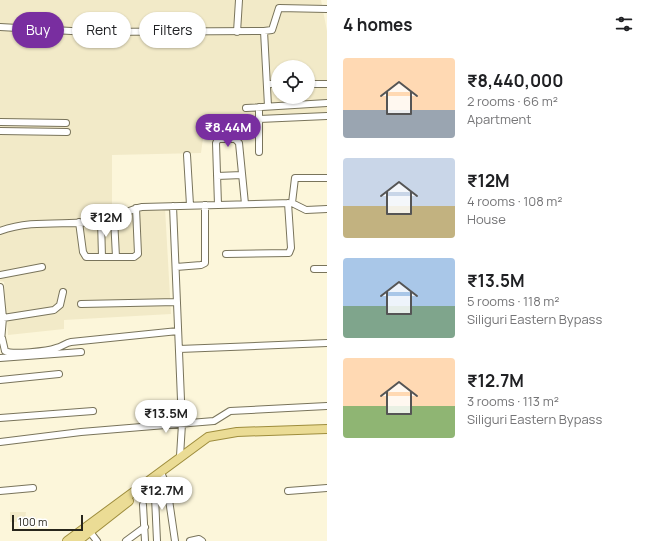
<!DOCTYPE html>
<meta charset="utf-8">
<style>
:root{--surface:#fff;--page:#f6f6f6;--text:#202124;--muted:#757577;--accent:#792ea0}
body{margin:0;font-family:Manrope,sans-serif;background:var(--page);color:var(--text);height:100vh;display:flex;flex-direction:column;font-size:15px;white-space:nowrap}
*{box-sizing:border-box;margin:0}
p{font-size:13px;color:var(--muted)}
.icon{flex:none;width:22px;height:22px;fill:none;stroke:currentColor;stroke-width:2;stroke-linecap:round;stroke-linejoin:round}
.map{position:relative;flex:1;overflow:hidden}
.panel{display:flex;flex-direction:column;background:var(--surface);width:324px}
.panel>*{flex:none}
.guide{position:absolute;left:12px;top:12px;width:255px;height:36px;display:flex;gap:8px}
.fabs{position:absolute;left:271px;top:60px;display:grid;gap:8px}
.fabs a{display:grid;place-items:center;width:44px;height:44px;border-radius:50%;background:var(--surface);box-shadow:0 1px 3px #0004;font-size:20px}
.scale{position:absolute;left:12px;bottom:10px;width:71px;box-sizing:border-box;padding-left:4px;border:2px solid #28261c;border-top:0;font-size:11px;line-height:14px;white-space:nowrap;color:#28261c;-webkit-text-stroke:3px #fff;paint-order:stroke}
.price{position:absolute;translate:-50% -34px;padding:0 9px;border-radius:14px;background:#fff;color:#222;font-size:13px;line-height:26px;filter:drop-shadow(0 1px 2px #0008)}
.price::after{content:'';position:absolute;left:50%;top:24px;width:12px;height:9px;margin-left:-6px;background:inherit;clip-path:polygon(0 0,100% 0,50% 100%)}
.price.selected{background:var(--accent);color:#fff}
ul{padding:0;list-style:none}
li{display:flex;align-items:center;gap:12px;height:100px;padding:0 16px}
li span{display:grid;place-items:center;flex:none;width:112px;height:80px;border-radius:4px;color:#555}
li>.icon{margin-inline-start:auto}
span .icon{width:48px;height:48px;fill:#fffc;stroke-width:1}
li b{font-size:17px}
h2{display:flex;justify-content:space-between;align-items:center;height:48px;padding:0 16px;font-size:17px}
.pill{padding:0 14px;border-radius:18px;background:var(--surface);box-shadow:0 1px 3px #0004;font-size:14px;line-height:36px}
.pill.selected{background:var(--accent);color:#fff}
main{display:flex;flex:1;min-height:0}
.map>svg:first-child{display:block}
.built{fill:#f2eac8;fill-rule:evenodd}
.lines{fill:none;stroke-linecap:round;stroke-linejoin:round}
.minor-casing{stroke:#79745b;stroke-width:8}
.major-casing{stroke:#9e8d3d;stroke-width:10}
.minor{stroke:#fff;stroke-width:6}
.major{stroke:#ebdc95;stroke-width:8}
</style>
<main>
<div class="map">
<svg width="327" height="541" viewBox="0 0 327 541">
<rect width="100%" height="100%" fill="#fcf6da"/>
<path class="built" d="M0 0H321L327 31V117L205 124 201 153 112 155V221L132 212 165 208 171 314 64 320V329L8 335 4 282 0 281ZM278 67H308V97H278Z
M10 512H26L25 522H10Z"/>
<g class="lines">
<g class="minor-casing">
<path id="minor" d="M0 27 89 32 264 31 272 30 279 8 327 9
M264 31 268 106
M237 32 239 0
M267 84H278
M308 84H327
M259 107V152
M246 108 327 103
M259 119 327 116
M0 122 66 123
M243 127 259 126
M0 131 67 132
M187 155 190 205
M217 176 242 175
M292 203 295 178H327
M218 205 216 143 218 139H235L239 143 245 204
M173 206 182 424 180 456
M114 218 116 257
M101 220 102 257
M79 222 83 252 86 257H134L138 254 136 208
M0 231C35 218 72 227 108 220 120 217 129 209 142 207L292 203 306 210 327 209
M226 254 289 253 291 248 288 203
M176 267 201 265 205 263V205
M314 269H327
M0 275 42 267
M0 287 3 318 1 341
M81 304 177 302
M3 318 54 310 60 305 63 292
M2 338 5 351C12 355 48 351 56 348 62 347 65 343 71 342L178 331
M179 349 327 343
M0 358 81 352
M0 380 59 374
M0 418 93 411
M0 442 81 432 214 421 230 411 327 406
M162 475 167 486 175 541
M0 491 33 488
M288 491 327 488
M155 497 157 541
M143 505 145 541
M90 532 97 541
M126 541 145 527
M190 541 199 539 202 541"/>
</g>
<g class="major-casing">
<path id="major" d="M67 541 208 437 237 432 327 429
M78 541 129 501"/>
</g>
<use href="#minor" class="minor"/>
<use href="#major" class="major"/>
</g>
</svg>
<div class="fabs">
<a><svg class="icon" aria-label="locate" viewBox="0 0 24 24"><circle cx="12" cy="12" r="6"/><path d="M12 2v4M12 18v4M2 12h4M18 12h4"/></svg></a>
</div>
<div class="scale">100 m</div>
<b class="price selected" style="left:228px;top:148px">₹8.44M</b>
<b class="price" style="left:106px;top:238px">₹12M</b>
<b class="price" style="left:166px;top:434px">₹13.5M</b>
<b class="price" style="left:162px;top:511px">₹12.7M</b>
<div class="guide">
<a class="pill selected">Buy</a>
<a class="pill">Rent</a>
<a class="pill">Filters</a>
</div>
</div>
<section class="panel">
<h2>4 homes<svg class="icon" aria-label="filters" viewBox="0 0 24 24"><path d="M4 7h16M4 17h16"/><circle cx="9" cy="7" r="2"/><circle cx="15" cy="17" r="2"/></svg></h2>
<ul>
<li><span style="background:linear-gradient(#ffd9b3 65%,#9aa5b1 0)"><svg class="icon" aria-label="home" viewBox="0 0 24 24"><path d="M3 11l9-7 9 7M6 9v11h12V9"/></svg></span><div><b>₹8,440,000</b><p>2 rooms · 66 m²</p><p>Apartment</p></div></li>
<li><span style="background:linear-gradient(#c9d6e8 60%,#c2b280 0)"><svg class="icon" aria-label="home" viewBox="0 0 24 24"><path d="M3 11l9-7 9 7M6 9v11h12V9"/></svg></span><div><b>₹12M</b><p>4 rooms · 108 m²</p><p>House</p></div></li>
<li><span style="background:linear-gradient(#a9c7e8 60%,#7fa58c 0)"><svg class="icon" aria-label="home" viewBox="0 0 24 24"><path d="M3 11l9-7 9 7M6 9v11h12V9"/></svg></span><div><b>₹13.5M</b><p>5 rooms · 118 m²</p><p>Siliguri Eastern Bypass</p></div></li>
<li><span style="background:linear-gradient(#ffd9b3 60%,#8fb573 0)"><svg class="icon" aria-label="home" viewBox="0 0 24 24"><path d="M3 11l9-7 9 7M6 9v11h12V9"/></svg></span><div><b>₹12.7M</b><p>3 rooms · 113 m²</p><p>Siliguri Eastern Bypass</p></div></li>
</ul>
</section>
</main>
